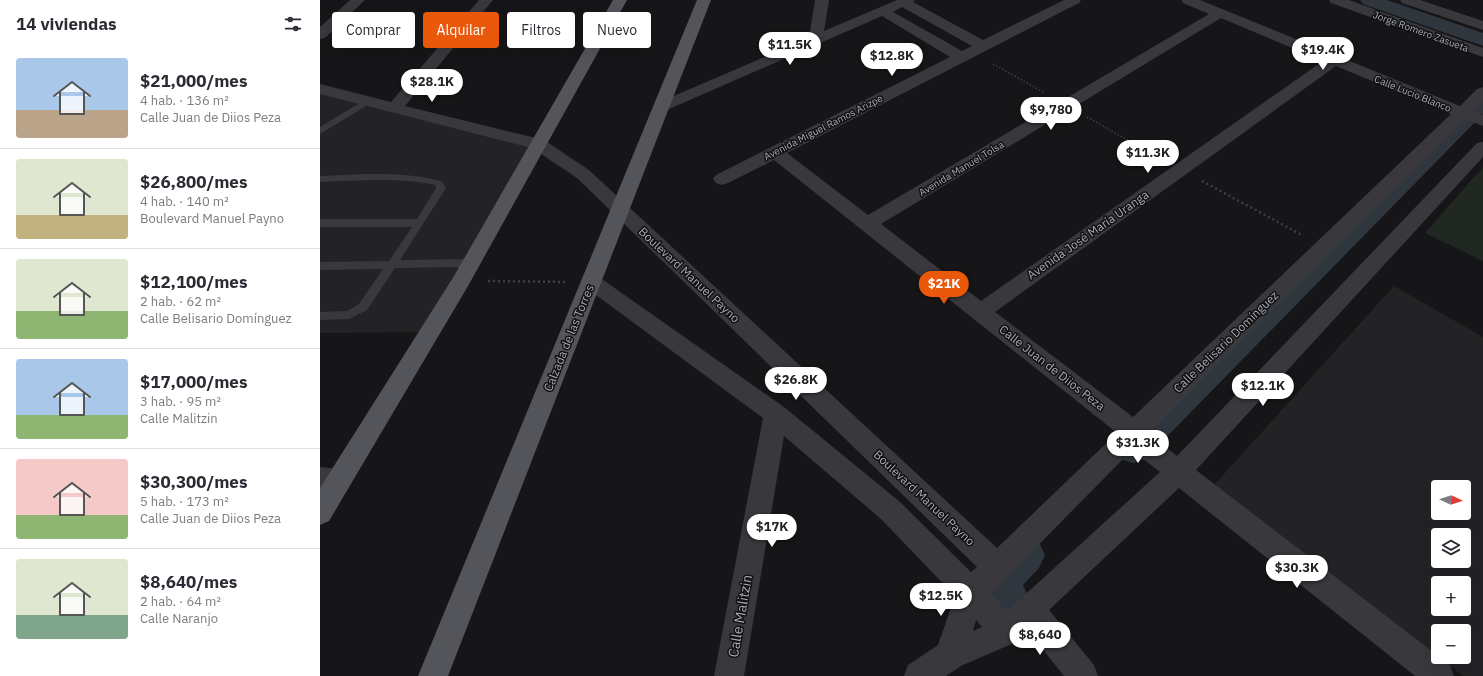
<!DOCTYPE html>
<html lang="es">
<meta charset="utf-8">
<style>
:root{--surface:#fff;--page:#f7f7f7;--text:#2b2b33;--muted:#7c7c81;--line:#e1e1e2;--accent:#ea580c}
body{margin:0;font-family:"IBM Plex Sans",sans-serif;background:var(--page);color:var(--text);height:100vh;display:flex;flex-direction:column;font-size:15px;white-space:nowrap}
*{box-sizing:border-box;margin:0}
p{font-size:13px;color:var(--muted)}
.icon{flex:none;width:22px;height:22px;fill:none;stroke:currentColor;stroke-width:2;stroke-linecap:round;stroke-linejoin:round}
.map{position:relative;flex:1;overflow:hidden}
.drawer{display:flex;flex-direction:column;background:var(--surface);width:320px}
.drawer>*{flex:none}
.guide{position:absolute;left:12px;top:12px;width:380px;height:36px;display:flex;gap:8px}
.needle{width:26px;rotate:94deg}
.tools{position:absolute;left:1111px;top:480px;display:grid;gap:8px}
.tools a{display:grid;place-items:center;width:40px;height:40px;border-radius:4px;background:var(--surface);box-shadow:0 4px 16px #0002;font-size:20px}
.price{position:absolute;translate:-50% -34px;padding:0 9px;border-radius:14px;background:#fff;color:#222;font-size:13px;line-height:26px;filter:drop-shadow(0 1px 2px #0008)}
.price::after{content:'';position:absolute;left:50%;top:24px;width:12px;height:9px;margin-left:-6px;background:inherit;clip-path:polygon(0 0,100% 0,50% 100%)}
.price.selected{background:var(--accent);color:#fff}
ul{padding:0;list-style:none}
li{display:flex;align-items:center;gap:12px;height:100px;padding:0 16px}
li+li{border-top:1px solid var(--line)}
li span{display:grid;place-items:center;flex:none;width:112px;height:80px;border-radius:4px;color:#555}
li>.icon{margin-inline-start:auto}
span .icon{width:48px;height:48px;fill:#fffc;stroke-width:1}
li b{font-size:17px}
h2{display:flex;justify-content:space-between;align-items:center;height:48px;padding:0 16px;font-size:17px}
.pill{padding:0 14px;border-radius:4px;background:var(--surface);box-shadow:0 4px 16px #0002;font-size:14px;line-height:36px}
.pill.selected{background:var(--accent);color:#fff}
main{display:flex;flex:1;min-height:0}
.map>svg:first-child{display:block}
.built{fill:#232225;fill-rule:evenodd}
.green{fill:#212822}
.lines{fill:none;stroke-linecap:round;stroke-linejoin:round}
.canal{fill:#2f363d;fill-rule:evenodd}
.path-far1{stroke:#3e3f44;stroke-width:1.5;stroke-dasharray:1.5 2;stroke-linecap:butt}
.path{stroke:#3e3f44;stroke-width:2.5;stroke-dasharray:2 3;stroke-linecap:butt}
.service{fill:#38383d;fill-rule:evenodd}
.minor{fill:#38383d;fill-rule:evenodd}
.primary{fill:#54555b;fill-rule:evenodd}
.labels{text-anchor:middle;stroke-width:3;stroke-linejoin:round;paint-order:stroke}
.far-street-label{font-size:10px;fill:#a9adb7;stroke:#111113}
.street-label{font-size:12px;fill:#a9adb7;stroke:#111113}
.near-street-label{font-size:14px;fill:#a9adb7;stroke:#111113}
</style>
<main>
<section class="drawer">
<h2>14 viviendas<svg class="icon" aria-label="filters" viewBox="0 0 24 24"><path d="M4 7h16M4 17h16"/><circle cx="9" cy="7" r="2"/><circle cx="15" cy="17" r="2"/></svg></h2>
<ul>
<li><span style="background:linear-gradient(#a9c7e8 65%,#b9a48a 0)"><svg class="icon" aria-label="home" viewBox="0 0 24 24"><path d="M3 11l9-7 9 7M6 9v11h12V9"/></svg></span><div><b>$21,000/mes</b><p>4 hab. · 136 m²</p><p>Calle Juan de Diios Peza</p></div></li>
<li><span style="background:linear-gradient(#dfe7d0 70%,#c2b280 0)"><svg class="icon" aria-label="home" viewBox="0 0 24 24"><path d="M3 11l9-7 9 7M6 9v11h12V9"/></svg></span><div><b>$26,800/mes</b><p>4 hab. · 140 m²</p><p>Boulevard Manuel Payno</p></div></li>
<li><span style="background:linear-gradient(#dfe7d0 65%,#8fb573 0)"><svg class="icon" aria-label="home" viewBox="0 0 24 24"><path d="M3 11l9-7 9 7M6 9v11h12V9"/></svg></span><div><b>$12,100/mes</b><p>2 hab. · 62 m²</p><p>Calle Belisario Domínguez</p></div></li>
<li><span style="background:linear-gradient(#a9c7e8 70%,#8fb573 0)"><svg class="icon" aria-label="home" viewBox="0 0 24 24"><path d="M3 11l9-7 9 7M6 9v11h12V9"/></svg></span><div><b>$17,000/mes</b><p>3 hab. · 95 m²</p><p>Calle Malitzin</p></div></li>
<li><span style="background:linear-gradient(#f6c9c9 70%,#8fb573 0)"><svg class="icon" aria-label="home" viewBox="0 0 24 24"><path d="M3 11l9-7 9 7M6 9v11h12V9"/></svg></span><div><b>$30,300/mes</b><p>5 hab. · 173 m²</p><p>Calle Juan de Diios Peza</p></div></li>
<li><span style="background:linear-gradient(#dfe7d0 70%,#7fa58c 0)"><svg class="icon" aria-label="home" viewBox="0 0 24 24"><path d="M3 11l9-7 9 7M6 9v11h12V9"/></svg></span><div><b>$8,640/mes</b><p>2 hab. · 64 m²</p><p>Calle Naranjo</p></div></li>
</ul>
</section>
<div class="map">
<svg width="1163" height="676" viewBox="0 0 1163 676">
<rect width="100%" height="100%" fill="#161618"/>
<path class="built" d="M0 89 218 144 110 332 0 333Z
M1074 286 1163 337V676H1143L1119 657H1144V631H1118V657L894 485ZM1118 487H1144V513H1118ZM1118 535H1144V561H1118ZM1118 583H1144V609H1118Z"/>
<path class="green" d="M1163 167V261L1105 233Z"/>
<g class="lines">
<path class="canal" d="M1040 0H1067L1163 33V46L1043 4Z
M1163 95V114L825 459 813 463 801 459 796 448 801 437 1155 97Z
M706 536 719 542 725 555 719 568 703 585 709 599 703 613 689 619C669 610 667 602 659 583 667 563 685 545 706 536Z"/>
<path class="path-far1" d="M673 64 725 93
M767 117 839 158"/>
<path class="path" d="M882 181 982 235
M168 281 245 282"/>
<path class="service" d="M48 98 51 99 52 101 51 103 0 134V127Z
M44 174C70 174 96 174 121 181L126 188 80 260 151 259 155 260 156 263 155 266 151 267 75 268 47 310 29 319 0 320V312L27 311 39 304 63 269 0 270V262L69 261 92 227H0V219H97L116 188 115 185C77 177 38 181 0 182V176Z"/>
<path class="minor" d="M30 0H45L5 38 0 39V27Z
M159 0H173L85 106 224 140 269 170 677 548 797 433 454 160 408 183 402 185 396 183 393 179 396 175 630 57 562 16 347 110 341 112 335 110 333 107 335 104 489 38 495 0H509L504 31 577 0H595L593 2 663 40 744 0H761L759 3 467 153 548 215 889 14 863 3 861 0H880L1140 106 1157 89 1163 87V101L1153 111 1163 115V126L1145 119 828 434 857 456 1157 143 1163 142V157L876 470 1130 665 1134 676H1095L859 488 729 610 774 665 778 676H744L708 631 696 642 641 666 626 676H584L588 665 618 645 635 596 561 519 464 436 424 676H394L443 418 265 287 262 282 265 277 272 274 279 277 464 407 579 501 651 572 657 567 257 178 212 148 0 94V84L71 102ZM582 7 652 46 642 51 573 12ZM901 18 1003 61 661 301 561 224ZM1016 66 1131 114 813 417 675 312ZM812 450 840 472 687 611 671 593ZM656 620 662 627 653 631Z
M1009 0H1029L1163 48V57L1011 3Z
M1080 0H1100L1163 21V30L1082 3Z
M0 467 18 469 27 473 31 481 27 489 18 493 0 491Z"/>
<path class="primary" d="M293 0H307L148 286 9 521 0 525V488L134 276Z
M377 0H391L128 676H98Z"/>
</g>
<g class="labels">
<g class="far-street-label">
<text transform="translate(1101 31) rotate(20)" y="4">Jorge Romero Zasueta</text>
<text transform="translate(1093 93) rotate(22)" y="4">Calle Lucio Blanco</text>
<text transform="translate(503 127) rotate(-27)" y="4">Avenida Miguel Ramos Arizpe</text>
<text transform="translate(641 168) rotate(-31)" y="4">Avenida Manuel Tolsa</text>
</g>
<g class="street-label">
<text transform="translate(768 235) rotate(-35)" y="4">Avenida José María Uranga</text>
<text transform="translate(369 275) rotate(43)" y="4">Boulevard Manuel Payno</text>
<text transform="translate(249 338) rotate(-68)" y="4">Calzada de las Torres</text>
<text transform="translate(906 342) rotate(-44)" y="4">Calle Belisario Domínguez</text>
<text transform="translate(732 368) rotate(38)" y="4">Calle Juan de Diios Peza</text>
<text transform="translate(604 498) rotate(43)" y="4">Boulevard Manuel Payno</text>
</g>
<g class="near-street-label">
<text transform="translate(420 616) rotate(-80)" y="5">Calle Malitzin</text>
</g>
</g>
</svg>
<div class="tools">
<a><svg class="needle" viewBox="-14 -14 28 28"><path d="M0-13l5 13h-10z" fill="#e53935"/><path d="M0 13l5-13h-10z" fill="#7c7c81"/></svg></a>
<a><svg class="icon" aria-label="layers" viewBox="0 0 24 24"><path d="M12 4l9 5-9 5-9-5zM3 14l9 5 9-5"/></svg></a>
<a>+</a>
<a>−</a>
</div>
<b class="price" style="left:470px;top:66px">$11.5K</b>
<b class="price" style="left:1003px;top:71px">$19.4K</b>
<b class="price" style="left:572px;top:77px">$12.8K</b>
<b class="price" style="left:112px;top:103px">$28.1K</b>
<b class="price" style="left:731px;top:131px">$9,780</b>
<b class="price" style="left:828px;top:174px">$11.3K</b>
<b class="price selected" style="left:624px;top:305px">$21K</b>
<b class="price" style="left:476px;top:401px">$26.8K</b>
<b class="price" style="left:943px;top:407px">$12.1K</b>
<b class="price" style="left:818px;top:464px">$31.3K</b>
<b class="price" style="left:452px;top:548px">$17K</b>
<b class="price" style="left:977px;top:589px">$30.3K</b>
<b class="price" style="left:621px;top:617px">$12.5K</b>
<b class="price" style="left:720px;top:656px">$8,640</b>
<div class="guide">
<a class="pill">Comprar</a>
<a class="pill selected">Alquilar</a>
<a class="pill">Filtros</a>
<a class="pill">Nuevo</a>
</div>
</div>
</main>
